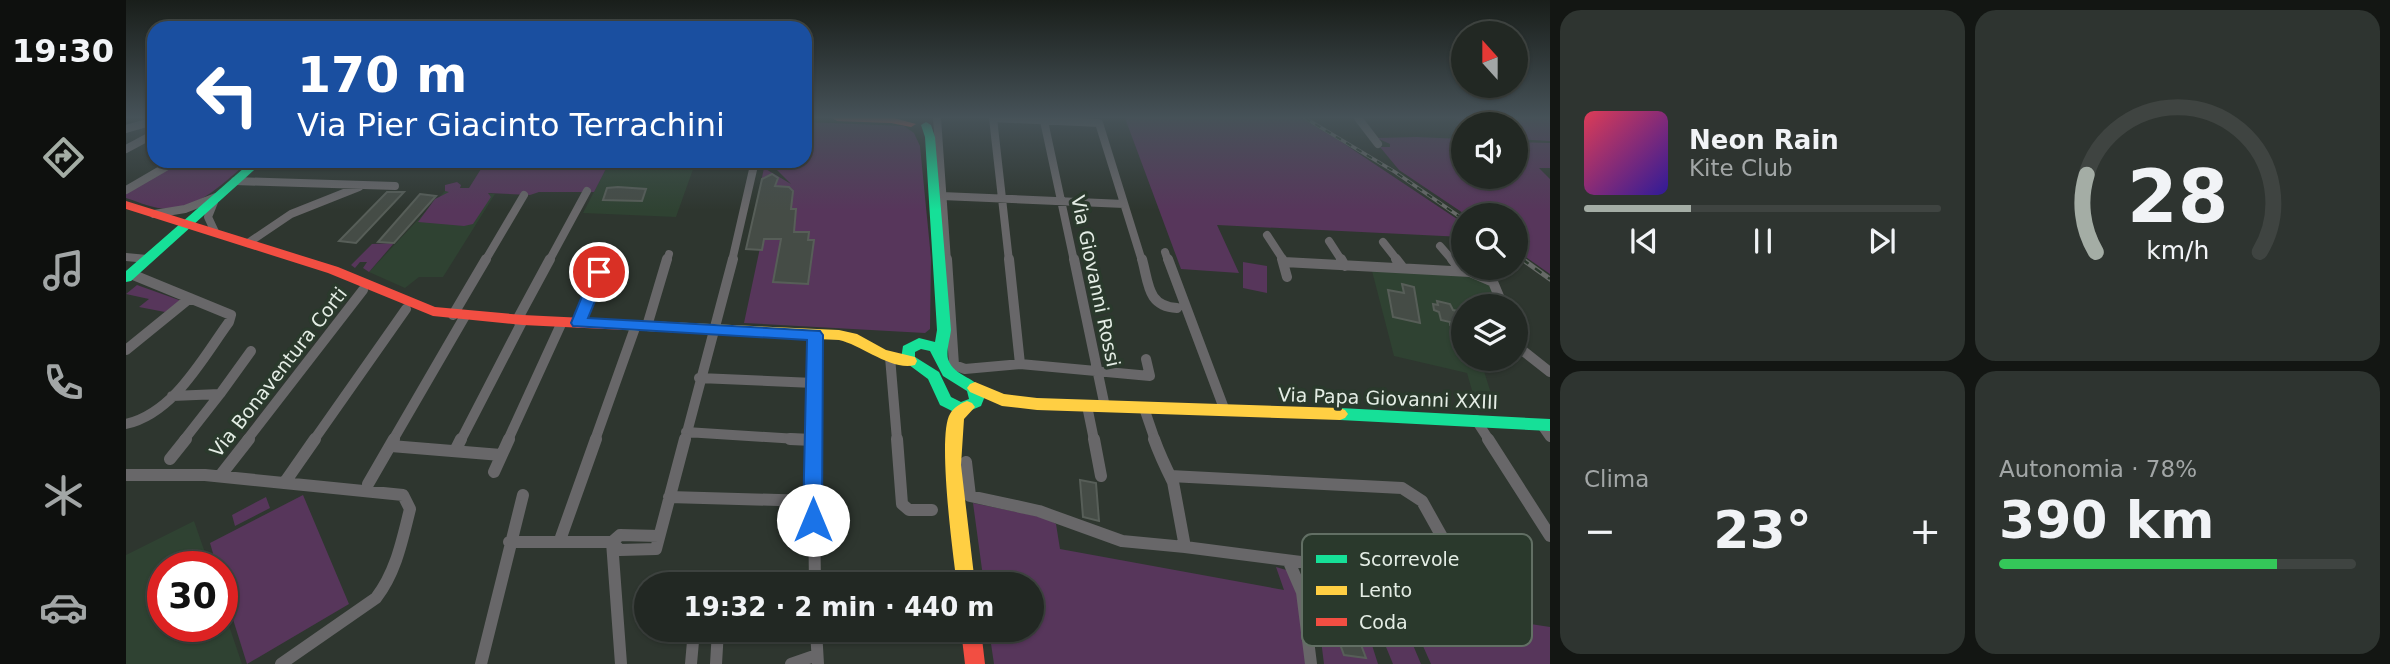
<!DOCTYPE html>
<html lang="it">
<head>
<meta charset="utf-8">
<style>
  :root { --surface:#222823; --page:#2e3430; --text:#f1f3f6; --muted:#a2a6a6; --line:#3f4441; --accent:#a4ada5 }
  body { margin:0; font-family:"DejaVu Sans",sans-serif; background:var(--page); color:var(--text); height:100vh; display:flex; flex-direction:column; font-size:26px; white-space:nowrap }
  * { box-sizing:border-box; margin:0 }
  p { font-size:23px; color:var(--muted) }
  .icon { flex:none; width:38px; height:38px; fill:none; stroke:currentColor; stroke-width:2; stroke-linecap:round; stroke-linejoin:round }
  .map { position:relative; flex:1; overflow:hidden }
  .panel { display:flex; flex-direction:column; gap:10px; padding:10px; background:#131613; width:840px }
  .panel>* { flex:none }
  .top-card { position:absolute; left:21px; top:21px; width:665px; height:147px; border-radius:21px; box-shadow:0 2px 5px #0004,0 0 0 2px var(--line); background:#1a4fa0; color:#fff; overflow:hidden }
  .needle { width:46px; rotate:339deg }
  .controls { position:absolute; left:1325px; top:21px; display:grid; gap:14px }
  .controls a { display:grid; place-items:center; width:77px; height:77px; border-radius:50%; background:var(--surface); box-shadow:0 2px 5px #0004,0 0 0 2px var(--line); font-size:35px }
  .speed { position:absolute; left:21px; top:551px; display:flex; gap:14px; font-size:35px; font-weight:700; text-align:center }
  .speed>* { display:grid; place-content:center; width:91px; height:91px; border-radius:50%; background:var(--surface); box-shadow:0 2px 5px #0004,0 0 0 2px var(--line); line-height:1 }
  .speed .limit { border:10px solid #d22; background:#fff; color:#111 }
  .pin { position:absolute; display:grid; place-items:center; width:60px; height:60px; color:#fff; margin:-30px; border:4px solid #fff; border-radius:50%; box-shadow:0 2px 7px #0007 }
  .me { position:absolute; width:77px; margin:-38px; rotate:0deg; stroke-linejoin:round; filter:drop-shadow(0 0 5px #0008) }
  .turn { display:flex; align-items:center; gap:24px; height:147px; padding:0 35px; font-size:32px }
  .turn .icon { width:91px; height:91px; stroke-width:2.5 }
  .turn b { display:block; font-size:49px; line-height:60px }
  .big { font-size:52px; font-weight:600; line-height:1.1 }
  .panel .card { flex:1; display:flex; flex-direction:column; justify-content:center; gap:10px; min-width:0; padding:0 24px; border-radius:21px; background:var(--page) }
  .panel .dial { align-items:center; gap:0 }
  .dial svg { height:182px; overflow:visible; fill:none; stroke:var(--line); stroke-width:7; stroke-linecap:round; text-anchor:middle }
  .dial text { fill:var(--text); stroke:none }
  .song { display:flex; align-items:center; gap:21px }
  .cover { width:84px; height:84px; border-radius:10px; background:linear-gradient(135deg,hsl(350 70% 55%),hsl(250 70% 35%)) }
  .played { height:7px; border-radius:4px; background:linear-gradient(90deg,var(--accent) 30%,var(--line) 30%) }
  .keys { display:flex; justify-content:space-around; direction:ltr }
  .heat { display:flex; justify-content:space-between; align-items:center; font-size:38px; direction:ltr }
  .charge { height:10px; border-radius:5px; background:linear-gradient(90deg,#34c759 78%,var(--line) 0) }
  .panel .tiles { flex:1; display:grid; gap:10px; grid-template-columns:repeat(2,1fr) }
  .trip { position:absolute; left:508px; top:572px; width:410px; height:70px; border-radius:35px; background:var(--surface); box-shadow:0 2px 5px #0004,0 0 0 2px var(--line); font-weight:600; line-height:70px; text-align:center }
  main { display:flex; flex:1; min-height:0 }
  .tabs { display:flex; flex-direction:column; width:126px; justify-content:space-around; align-items:center; background:#0e100e; color:var(--muted) }
  .tabs .icon { width:49px; height:49px }
  .tabs .on { color:var(--accent) }
  .tabs b { font-size:32px; color:var(--text) }
  .map>svg:first-child { display:block }
  .built { fill:#2f4232 }
  .green { fill:#57365b }
  .building { fill:#454c46; stroke:#575e58; stroke-width:2 }
  .lines { fill:none; stroke-linecap:round; stroke-linejoin:round }
  .street-far2 { stroke:#686769; stroke-width:8 }
  .street-far1 { stroke:#686769; stroke-width:10 }
  .street { stroke:#686769; stroke-width:12 }
  .fast { fill:#16e098; fill-rule:evenodd }
  .slow { fill:#ffcf43; fill-rule:evenodd }
  .jam { fill:#f24e42; fill-rule:evenodd }
  .rail-far1-casing { stroke:#676a68; stroke-width:3.5 }
  .rail-casing { stroke:#676a68; stroke-width:5 }
  .rail-far1 { stroke:#2a392c; stroke-width:2; stroke-dasharray:6; stroke-linecap:butt }
  .rail { stroke:#2a392c; stroke-width:2.5; stroke-dasharray:8; stroke-linecap:butt }
  .route { fill:#1a73e8; stroke:#114b97; stroke-width:2 }
  .labels { text-anchor:middle; dominant-baseline:central; stroke-width:7; stroke-linejoin:round; paint-order:stroke }
  .street-label { font-size:19px; fill:#e4ede5; stroke:#2a392c }
  .key { fill:#2a392c; stroke:#626f64; stroke-width:2 }
  .key-label { font-size:19px; fill:#e4ede5 }
</style>
</head>
<body>
<main>
<nav class="tabs">
<b>19:30</b>
<svg class="icon on" aria-label="directions" viewBox="0 0 24 24"><path d="M12 3l9 9-9 9-9-9zM9 14v-3h6M13 9l2 2-2 2"/></svg>
<svg class="icon" aria-label="music" viewBox="0 0 24 24"><path d="M9 18V5l10-2v13"/><circle cx="6" cy="18" r="3"/><circle cx="16" cy="16" r="3"/></svg>
<svg class="icon" aria-label="phone" viewBox="0 0 24 24"><path d="M5 4h4l2 5-3 2q2 4 5 5l2-3 5 2v4C11 20 4 13 5 4z"/></svg>
<svg class="icon" aria-label="climate" viewBox="0 0 24 24"><path d="M12 3v18M4 7l16 10M4 17L20 7"/></svg>
<svg class="icon" aria-label="car" viewBox="0 0 24 24"><path d="M5 17H2v-5l4-1 3-4h7l3 4 3 1v5h-3M9 17h6M6 11h13"/><circle cx="7" cy="17" r="2"/><circle cx="17" cy="17" r="2"/></svg>
</nav>
<div class="map">
<svg width="1424" height="664" viewBox="0 0 1424 664">
  <rect width="100%" height="100%" fill="#2e362f"/>
  <path class="built" d="M 484,161 L 570,161 L 550,217 L 457,213 Z
    M 319,191 L 369,194 L 317,277 L 293,277 L 279,288 L 243,272 Z
    M 1246,271 L 1346,274 L 1364,286 L 1374,306 L 1337,306 L 1337,359 L 1346,359 L 1347,363 L 1356,365 L 1370,409 L 1351,408 L 1341,373 L 1268,356 Z
    M 68,521 L 84,567 L 37,567 L 37,626 L 96,626 L 96,605 L 116,664 L 0,664 L 0,555 Z"/>
  <path class="green" d="M 999,118 L 1175,118 L 1214,141 L 1337,223 L 1337,237 L 1091,225 L 1113,273 L 1055,269 Z
    M 1329,118 L 1424,118 L 1424,141 L 1390,139 L 1390,124 L 1337,126 Z
    M 679,122 L 778,126 L 788,133 L 794,146 L 805,258 L 804,329 L 799,333 L 618,323 L 638,229 L 625,229 L 638,168 L 665,184 L 645,164 L 652,161 L 679,161 Z
    M 1290,137 L 1337,139 L 1337,177 L 1390,177 L 1390,142 L 1424,143 L 1424,168 L 1413,168 L 1424,179 L 1424,274 L 1390,250 L 1390,215 L 1340,215 L 1273,170 L 1254,147 L 1264,147 L 1264,144 L 1251,138 Z
    M 54,161 L 123,161 C 97,183 69,214 32,208 C 21,206 10,201 0,198 L 0,193 Z
    M 360,161 L 484,161 L 468,192 L 413,192 L 404,195 L 362,193 L 365,197 L 347,224 L 338,226 L 292,222 L 309,199 L 323,192 L 319,191 L 319,185 L 331,182 L 335,185 L 334,188 L 343,188 Z
    M 268,243 L 243,272 L 237,268 L 241,262 L 234,262 L 229,268 L 225,265 L 246,244 Z
    M 1117,262 L 1141,266 L 1141,293 L 1117,288 Z
    M 11,285 L 53,300 L 54,301 L 39,312 L 13,307 L 23,299 L 0,294 Z
    M 177,495 L 223,604 L 121,664 L 96,584 L 96,567 L 91,567 L 84,543 Z
    M 140,497 L 144,508 L 109,526 L 106,515 Z
    M 847,503 L 920,518 L 930,524 L 934,549 L 1158,590 L 1150,567 L 1167,572 L 1185,664 L 868,664 L 863,630 L 905,630 L 905,584 L 858,584 Z
    M 1182,576 L 1205,577 L 1217,602 L 1238,620 L 1252,664 L 1198,664 L 1191,608 Z
    M 1268,581 L 1355,588 L 1373,619 L 1424,627 L 1424,664 L 1305,664 Z
    M 1251,625 L 1279,626 L 1295,664 L 1267,664 Z"/>
  <path class="building" d="M 646,174 L 652,178 L 649,186 L 663,187 L 667,191 L 665,209 L 670,209 L 668,232 L 683,232 L 682,240 L 688,240 L 682,284 L 647,282 L 655,239 L 638,239 L 636,250 L 620,249 L 636,179 Z
    M 492,187 L 520,189 L 516,201 L 477,200 L 481,188 Z
    M 261,192 L 278,192 L 230,243 L 213,241 Z
    M 294,194 L 310,196 L 268,243 L 252,242 Z
    M 1276,284 L 1288,287 L 1294,323 L 1267,317 L 1262,290 L 1278,293 Z
    M 1311,301 L 1324,304 L 1327,310 L 1337,312 L 1337,326 L 1324,325 L 1324,322 L 1315,320 L 1313,312 L 1308,310 L 1307,304 L 1312,305 Z
    M 954,480 L 970,483 L 973,521 L 957,517 Z
    M 1197,598 L 1218,600 L 1240,658 L 1218,655 Z"/>
  <g class="lines">
    <path class="street-far2" d="M 811,118 L 821,261
      M 867,118 L 973,123 L 1016,261
      M 867,118 L 883,261
      M 1232,118 L 1252,144
      M 918,121 L 948,261
      M 0,129 L 28,121
      M 0,149 L 28,134
      M 595,161 L 629,162
      M 109,181 L 269,186
      M 0,190 L 50,161
      M 816,196 L 998,204
      M 88,202 L 82,217 L 89,232
      M 28,214 L 59,209 L 90,197
      M 1141,235 L 1158,261
      M 1203,241 L 1216,261
      M 1257,242 L 1272,261
      M 122,243 L 165,214 L 233,187
      M 1314,246 L 1327,261
      M 1039,252 L 1042,261
      M 0,257 L 21,259
      M 359,261 L 398,195
      M 423,261 L 461,191
      M 478,261 L 483,249
      M 541,261 L 543,254
      M 606,261 L 629,161"/>
    <path class="street-far1" d="M 821,259 L 828,365 L 839,369 L 894,364 L 1024,376 L 1020,359
      M 883,259 L 894,364
      M 948,259 L 979,407
      M 1016,259 C 1023,284 1021,306 1051,308
      M 1042,259 L 1099,411
      M 1156,259 L 1161,277
      M 1215,259 L 1219,266
      M 1270,259 L 1277,268
      M 1326,259 L 1336,271
      M 1158,262 L 1344,272 L 1367,282 L 1377,306
      M 327,315 L 360,259
      M 391,320 L 424,259
      M 452,323 L 479,259
      M 521,326 L 541,259
      M 1390,341 L 1396,350 L 1424,372
      M 0,350 L 64,298
      M 764,357 L 771,440
      M 573,378 L 688,383
      M 94,394 L 125,351
      M 46,396 L 94,394 L 58,440
      M 961,406 L 968,440
      M 1018,408 L 1029,440
      M 1350,420 L 1363,440
      M 0,424 C 48,413 76,359 103,322 L 105,315 L 5,274
      M 1415,424 L 1424,437
      M 560,432 L 687,440
      M 121,440 L 237,290
      M 188,440 L 280,309
      M 267,440 L 339,316
      M 335,440 L 397,320
      M 382,440 L 436,322
      M 469,440 L 510,325
      M 559,440 L 607,259
      M 687,440 L 689,335"/>
    <path class="street" d="M 664,439 L 687,440
      M 687,439 L 689,584
      M 771,439 L 776,504 L 783,510 L 806,510
      M 968,439 L 975,476
      M 1028,439 C 1033,453 1040,468 1047,482 L 1059,547 L 1230,569 L 1331,576 L 1334,569 L 1296,501 L 1276,488 L 1044,476
      M 1362,439 L 1424,536
      M 265,446 L 375,455
      M 329,451 L 335,439
      M 44,459 L 60,439
      M 840,462 L 844,496 L 913,511 L 996,541 L 1059,547
      M 368,472 L 383,439
      M 0,475 L 79,475 L 277,495 L 284,509 C 276,541 270,572 250,598 L 155,664
      M 94,476 L 123,439
      M 159,482 L 189,439
      M 242,484 L 268,439
      M 543,497 L 686,501
      M 434,540 L 470,439
      M 383,542 L 486,542
      M 486,542 L 494,550 L 530,549 L 559,439
      M 486,542 L 495,664
      M 486,542 L 494,535 L 533,536
      M 1163,562 L 1176,592 L 1185,664
      M 690,630 L 692,664
      M 355,664 L 397,495
      M 565,664 L 568,630
      M 590,664 L 592,630
      M 665,664 L 691,655"/>
    <path class="fast" d="M 800,122 L 805,125 L 809,137 L 825,330 C 824,339 820,351 822,359 C 828,378 853,376 859,396 L 855,406 L 834,415 L 814,405 L 802,379 L 775,359 L 777,346 L 793,338 L 809,342 L 811,330 L 799,137 L 795,125 ZM 795,349 L 804,351 L 817,376 L 841,391 L 843,399 L 835,402 L 825,397 L 813,372 L 789,357 L 789,352 Z
      M 126,161 L 138,161 L 5,281 L 0,282 L 0,271 Z
      M 1214,408 L 1424,419 L 1424,431 L 1214,420 L 1209,418 L 1206,414 L 1209,410 Z"/>
    <path class="slow" d="M 499,320 L 713,330 L 731,334 L 760,350 L 789,357 L 791,361 L 789,365 C 765,371 736,345 713,340 L 499,330 L 492,325 Z
      M 849,382 L 878,394 L 911,398 L 1214,408 L 1219,410 L 1222,414 L 1219,418 L 1214,420 L 911,410 L 876,406 L 844,392 L 841,388 L 844,384 Z
      M 841,401 L 846,403 L 849,407 L 838,419 L 835,465 L 849,584 L 831,584 C 827,555 811,435 824,414 C 827,408 835,403 841,401 Z"/>
    <path class="jam" d="M 706,118 L 768,118 L 790,124 L 785,127 L 765,123 L 711,121 Z
      M 0,201 L 212,267 L 309,307 L 397,315 L 499,320 L 506,325 L 499,330 L 397,325 L 307,316 L 202,273 L 0,209 Z
      M 835,630 L 855,630 L 859,664 L 839,664 Z"/>
    <defs>
      <path id="rail-far1" d="M 1179,118 L 1269,172 L 1337,219
        M 1390,255 L 1399,261"/>
      <path id="rail" d="M 1396,259 L 1424,279"/>
    </defs>
    <use href="#rail-far1" class="rail-far1-casing"/>
    <use href="#rail" class="rail-casing"/>
    <use href="#rail-far1" class="rail-far1"/>
    <use href="#rail" class="rail"/>
  </g>
  <linearGradient id="sky" x2="0" y2="1"><stop stop-color="#191e1a"/><stop offset="0.56" stop-color="#465258"/><stop offset="1" stop-color="#465258" stop-opacity="0"/></linearGradient>
  <rect width="1424" height="210" fill="url(#sky)"/>
  <path class="route" d="M 473,267 L 481,272 L 462,318 L 694,331 L 697,335 L 696,520 L 694,526 L 687,529 L 680,526 L 677,520 L 681,340 L 447,326 L 445,323 L 466,272 Z"/>
  <g class="labels">
    <g class="street-label">
      <text transform="translate(970 281) rotate(78)">Via Giovanni Rossi</text>
      <text transform="translate(152 372) rotate(-52)">Via Bonaventura Corti</text>
      <text transform="translate(1262 398) rotate(2)">Via Papa Giovanni XXIII</text>
    </g>
  </g>
  <rect x="1176" y="534" width="230" height="112" rx="10" class="key"/>
  <rect x="1190" y="555" width="31" height="8" fill="#16e098"/>
  <rect x="1190" y="586" width="31" height="9" fill="#ffcf43"/>
  <rect x="1190" y="618" width="31" height="8" fill="#f24e42"/>
  <g class="key-label">
    <text x="1233" y="566">Scorrevole</text>
    <text x="1233" y="597">Lento</text>
    <text x="1233" y="629">Coda</text>
  </g>
</svg>
<div class="controls">
<a><svg class="needle" viewBox="-14 -14 28 28"><path d="M0-13l5 13h-10z" fill="#e53935"/><path d="M0 13l5-13h-10z" fill="#a2a6a6"/></svg></a>
<a><svg class="icon" aria-label="sound" viewBox="0 0 24 24"><path d="M4 9h4l5-4v14l-5-4H4zM17 9q2 3 0 6"/></svg></a>
<a><svg class="icon" aria-label="search" viewBox="0 0 24 24"><circle cx="10" cy="10" r="6"/><path d="M15 15l6 6"/></svg></a>
<a><svg class="icon" aria-label="layers" viewBox="0 0 24 24"><path d="M12 4l9 5-9 5-9-5zM3 14l9 5 9-5"/></svg></a>
</div>
<div class="speed"><div class="limit">30</div></div>
<div class="pin" style="left:473px;top:272px;background:#d93025"><svg class="icon" aria-label="arrive" viewBox="0 0 24 24"><path d="M6 21V4h12l-3 4 3 4H6"/></svg></div>
<svg class="me" style="left:687px;top:520px" viewBox="-20 -20 40 40"><circle r="19" fill="#fff"/><path d="M0-13L10 11 0 6-10 11z" fill="#1a73e8"/></svg>
<div class="trip">19:32 · 2 min · 440 m</div>
<div class="top-card">
<div class="turn"><svg class="icon" aria-label="left" viewBox="0 0 24 24"><path d="M17 20v-9H6M10 6l-5 5 5 5"/></svg><div><b>170 m</b>Via Pier Giacinto Terrachini</div></div>
</div>
</div>
<section class="panel">
<div class="tiles">
<div class="card">
<div class="song"><i class="cover"></i><div><b>Neon Rain</b><p>Kite Club</p></div></div>
<div class="played"></div>
<div class="keys"><svg class="icon" aria-label="previous" viewBox="0 0 24 24"><path d="M18 5L8 12l10 7zM5 5v14"/></svg><svg class="icon" aria-label="pause" viewBox="0 0 24 24"><path d="M8 5v14M16 5v14"/></svg><svg class="icon" aria-label="next" viewBox="0 0 24 24"><path d="M6 5l10 7-10 7zM19 5v14"/></svg></div>
</div>
<div class="card dial"><svg viewBox="0 0 100 80">
<path d="M14 69A42 42 0 1 1 86 69"/>
<path d="M14 69A42 42 0 0 1 10 35" stroke="#a4ada5"/>
<text x="50" y="56" font-size="32" font-weight="700">28</text>
<text x="50" y="72" font-size="11">km/h</text>
</svg></div>
<div class="card"><p>Clima</p>
<div class="heat"><a>−</a><b class="big">23°</b><a>+</a></div>
</div>
<div class="card"><p>Autonomia · 78%</p><b class="big">390 km</b><div class="charge"></div></div>
</div>
</section>
</main>
</body>
</html>
